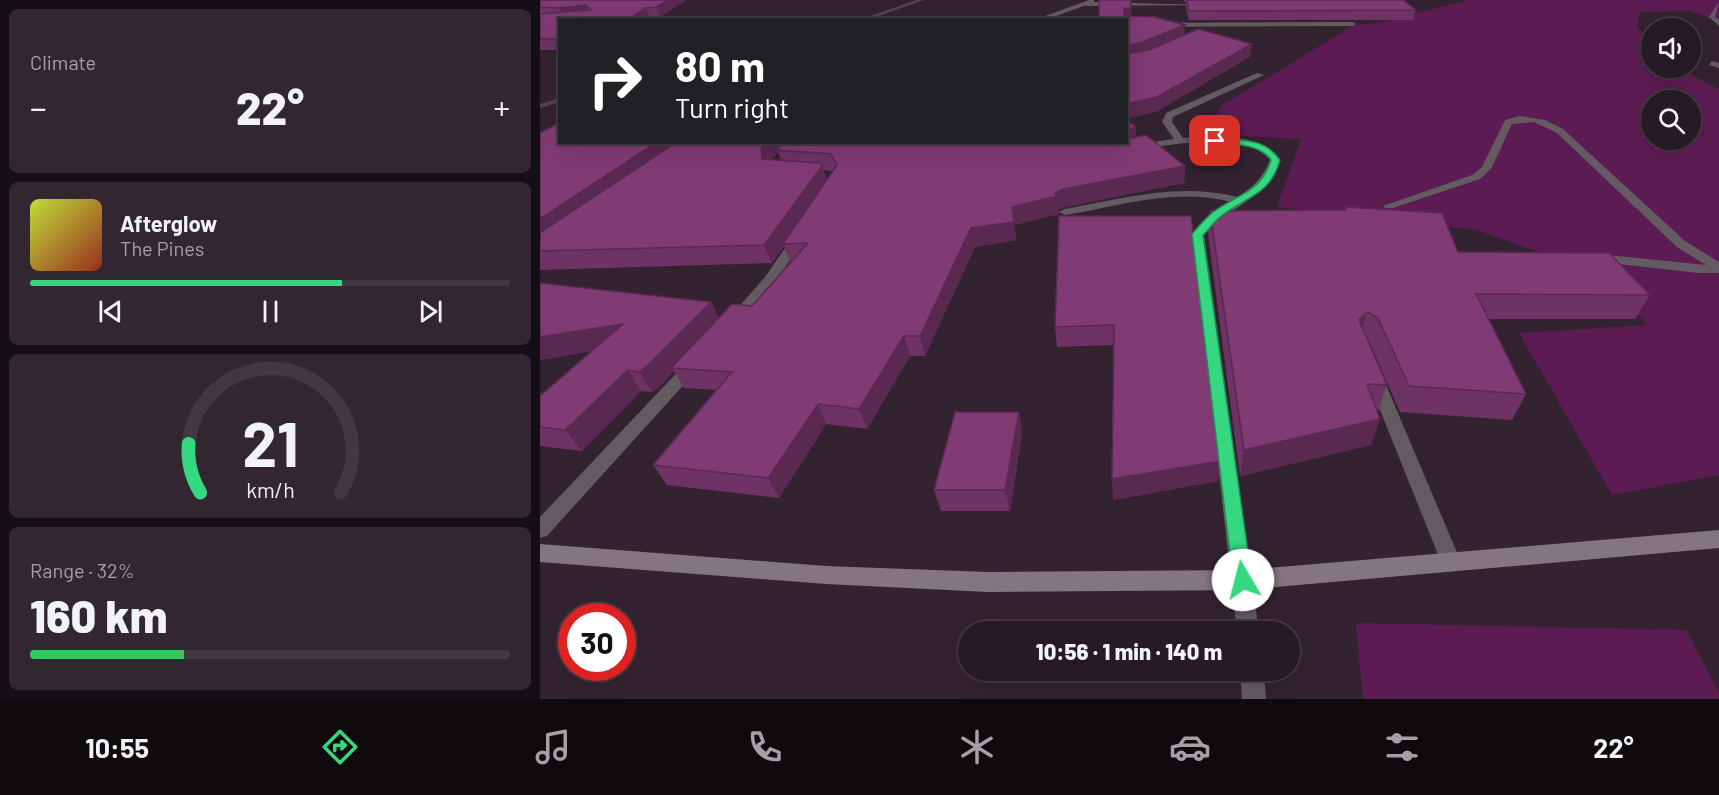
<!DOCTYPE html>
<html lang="en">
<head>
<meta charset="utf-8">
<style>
  :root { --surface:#261a24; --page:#322731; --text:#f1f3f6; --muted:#a4a1a6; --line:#423841; --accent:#35d881 }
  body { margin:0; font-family:Barlow,sans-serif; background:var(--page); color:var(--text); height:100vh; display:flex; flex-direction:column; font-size:22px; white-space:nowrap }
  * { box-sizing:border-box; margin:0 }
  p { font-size:20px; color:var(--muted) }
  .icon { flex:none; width:33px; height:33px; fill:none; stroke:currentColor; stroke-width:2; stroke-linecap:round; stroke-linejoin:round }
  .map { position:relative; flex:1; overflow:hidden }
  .sheet { display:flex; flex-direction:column; gap:9px; padding:9px; background:#150e14; width:540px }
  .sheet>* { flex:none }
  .guide { position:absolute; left:18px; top:18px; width:570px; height:126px; border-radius:0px; box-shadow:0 6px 24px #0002,0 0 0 2px var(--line); background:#202124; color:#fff; overflow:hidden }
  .controls { position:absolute; left:1101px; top:18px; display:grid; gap:12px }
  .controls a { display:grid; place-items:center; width:60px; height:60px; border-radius:50%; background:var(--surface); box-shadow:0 6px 24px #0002,0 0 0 2px var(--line); font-size:30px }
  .speed { position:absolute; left:18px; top:603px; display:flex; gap:12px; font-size:30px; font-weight:700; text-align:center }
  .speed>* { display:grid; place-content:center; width:78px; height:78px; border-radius:50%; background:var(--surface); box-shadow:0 6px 24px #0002,0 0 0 2px var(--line); line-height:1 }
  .speed .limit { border:9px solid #d22; background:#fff; color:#111 }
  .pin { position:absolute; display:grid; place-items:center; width:51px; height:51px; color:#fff; margin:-26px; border-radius:12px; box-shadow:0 3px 9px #0006 }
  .me { position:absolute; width:66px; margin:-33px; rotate:352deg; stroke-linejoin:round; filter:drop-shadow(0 0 4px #0008) }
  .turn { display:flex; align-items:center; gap:21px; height:126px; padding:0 18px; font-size:27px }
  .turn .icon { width:78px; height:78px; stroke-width:2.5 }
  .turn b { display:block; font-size:42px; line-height:51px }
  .big { font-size:45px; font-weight:800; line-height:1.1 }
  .sheet .card { flex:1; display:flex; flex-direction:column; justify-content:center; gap:9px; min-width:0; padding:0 21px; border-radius:9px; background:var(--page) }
  .sheet .dial { align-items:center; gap:0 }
  .dial svg { height:156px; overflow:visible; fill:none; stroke:var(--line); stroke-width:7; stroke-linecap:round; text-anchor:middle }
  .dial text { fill:var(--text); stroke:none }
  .song { display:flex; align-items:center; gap:18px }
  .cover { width:72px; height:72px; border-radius:9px; background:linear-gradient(135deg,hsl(70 70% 55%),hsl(10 70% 35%)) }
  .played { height:6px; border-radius:3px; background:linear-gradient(90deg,var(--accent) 65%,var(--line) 65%) }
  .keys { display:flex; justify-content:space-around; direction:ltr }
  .heat { display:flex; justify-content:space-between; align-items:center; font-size:33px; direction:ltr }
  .charge { height:9px; border-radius:4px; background:linear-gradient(90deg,#34c759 32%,var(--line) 0) }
  .trip { position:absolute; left:418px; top:621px; width:342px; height:60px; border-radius:30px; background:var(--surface); box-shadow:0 6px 24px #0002,0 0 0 2px var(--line); font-weight:800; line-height:60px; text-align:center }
  .tab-bar { display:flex; height:96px; justify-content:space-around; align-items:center; background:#0f0a0e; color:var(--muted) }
  .tab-bar .icon { width:42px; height:42px }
  .tab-bar .active { color:var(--accent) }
  .tab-bar b { font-size:27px; color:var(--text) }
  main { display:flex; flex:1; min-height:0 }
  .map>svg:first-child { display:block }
  .green { fill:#5c1c53; fill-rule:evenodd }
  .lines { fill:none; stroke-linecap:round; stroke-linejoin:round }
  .stream { fill:#5a4056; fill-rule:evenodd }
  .street { fill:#635b61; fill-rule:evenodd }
  .secondary { fill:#837680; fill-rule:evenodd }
  .wall { fill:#6e3264; fill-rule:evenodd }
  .shaded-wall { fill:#5a2951 }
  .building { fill:#803a74; stroke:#5a2951; stroke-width:1.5 }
  .route { fill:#35d881; stroke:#228c54; stroke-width:1.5 }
</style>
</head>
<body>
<main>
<section class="sheet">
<div class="card"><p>Climate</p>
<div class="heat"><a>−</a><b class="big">22°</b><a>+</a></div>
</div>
<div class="card">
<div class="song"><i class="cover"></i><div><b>Afterglow</b><p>The Pines</p></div></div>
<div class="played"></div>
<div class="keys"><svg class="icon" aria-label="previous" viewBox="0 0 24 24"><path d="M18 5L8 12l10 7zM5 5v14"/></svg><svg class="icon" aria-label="pause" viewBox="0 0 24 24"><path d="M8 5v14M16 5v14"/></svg><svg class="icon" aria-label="next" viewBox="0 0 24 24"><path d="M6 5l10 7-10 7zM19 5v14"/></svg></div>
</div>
<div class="card dial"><svg viewBox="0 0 100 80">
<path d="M14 69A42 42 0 1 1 86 69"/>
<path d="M14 69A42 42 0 0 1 8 44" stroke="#35d881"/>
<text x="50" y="56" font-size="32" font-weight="700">21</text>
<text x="50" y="72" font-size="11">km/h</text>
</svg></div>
<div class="card"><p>Range · 32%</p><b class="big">160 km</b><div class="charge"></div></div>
</section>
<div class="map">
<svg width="1179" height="699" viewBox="0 0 1179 699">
  <rect width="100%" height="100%" fill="#332330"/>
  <path class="green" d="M 929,0 L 1179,0 L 1179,22 L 1151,11 L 1100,12 L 1097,27 L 1111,41 L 1112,68 L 1140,68 L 1179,89 L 1179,475 L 1072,495 L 979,333 L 1108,325 L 1058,273 L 937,230 L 737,207 L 761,139 L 685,135 L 658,121 L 676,120 L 681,106 L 814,25 L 839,23 ZM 1112,100 L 1150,100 L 1150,140 L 1112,140 Z
    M 816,623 L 1146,630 L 1179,693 L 1179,699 L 823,699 Z"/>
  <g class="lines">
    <path class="stream" d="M 377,0 L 384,0 L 327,20 L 318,20 Z
      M 20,98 L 20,102 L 0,108 L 0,104 Z"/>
    <path class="street" d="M 549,0 L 554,0 L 554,2 L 669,5 L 544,6 L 505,20 L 494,20 Z
      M 1179,2 L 1175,17 L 1179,20 L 1179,26 L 1169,17 Z
      M 586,23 L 813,22 L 816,24 L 813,26 L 586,27 Z
      M 1172,61 L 1179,63 L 1179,68 L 1169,65 Z
      M 717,73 L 724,75 L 633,117 L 632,122 L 643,138 C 675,135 719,132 740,160 C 725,199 691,206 664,235 L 719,632 L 697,632 L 652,234 L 664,221 L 691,202 C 636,187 579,206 525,215 L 519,212 L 525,209 C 583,198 640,182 698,197 C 713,187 723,177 730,160 C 706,131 632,144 599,150 L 594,147 L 599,144 L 634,139 L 622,122 L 626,113 Z
      M 980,116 L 1005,120 L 1023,129 L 1145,241 L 1179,262 L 1179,273 L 1158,273 L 1053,261 L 1053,255 L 1057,254 L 1166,265 L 1137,247 L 1017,133 L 994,122 L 972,124 L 951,169 L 940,179 L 853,208 L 845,208 L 843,206 L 932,175 L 942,167 L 965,120 Z
      M 258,234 L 264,238 L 235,283 L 199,324 L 189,324 L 187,321 L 189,318 L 225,277 L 254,235 Z
      M 153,360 L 158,361 L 161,365 L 158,369 L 7,536 L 0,538 L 0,517 L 148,361 Z
      M 836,375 L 844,380 L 921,562 L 918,568 L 911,571 L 904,568 L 901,562 L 828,380 Z
      M 700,670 L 724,670 L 726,699 L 702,699 Z"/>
    <path class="secondary" d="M 1179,530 L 1179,548 L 703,590 L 448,592 L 286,584 L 0,562 L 0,544 L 286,566 L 448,572 L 703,570 Z"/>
  </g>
  <path class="wall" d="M 0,0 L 146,0 L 120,17 L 20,20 L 20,50 L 0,50 Z
    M 644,0 L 863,0 L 876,10 L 873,20 L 649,20 L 646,8 L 646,2 L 644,2 Z
    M 596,127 L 596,137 L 645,166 L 644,183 L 525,207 L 518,210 L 519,214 L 474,225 L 476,240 L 435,247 L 385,356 L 370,356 L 327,429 L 286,424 L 239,498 L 127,485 L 113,465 L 176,390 L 144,388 L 134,371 L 120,386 L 112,392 L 101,391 L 42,451 L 0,446 L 0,396 L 52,351 L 0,360 L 0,283 L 171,302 L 179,318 L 212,306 L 251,263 L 244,246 L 232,263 L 0,270 L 0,133 L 20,142 L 586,142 ZM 238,152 L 241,160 L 232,159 ZM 283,170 L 293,171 L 287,180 Z
    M 805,207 L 918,252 L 1110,295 L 1095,319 L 949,319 L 986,394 L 972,420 L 860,412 L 830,343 L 829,342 L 847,385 L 838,411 L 837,411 L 831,445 L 700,476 L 668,234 L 670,211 L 804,210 Z
    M 519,216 L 681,461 L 678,481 L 573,500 L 574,345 L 517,347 L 515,327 Z
    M 479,412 L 482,433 L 470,511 L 401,511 L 394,490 Z"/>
  <path class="shaded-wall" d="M 128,0 L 146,0 L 120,17 L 116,7 Z
    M 591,0 L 592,8 L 590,21 L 584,20 L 584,9 Z
    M 46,5 L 51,15 L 24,18 L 19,8 Z
    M 106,8 L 110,17 L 107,20 L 87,20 Z
    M 645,25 L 644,38 L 586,60 L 586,46 Z
    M 712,44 L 710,57 L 616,112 L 586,119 L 586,104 Z
    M 596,127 L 596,144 L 586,142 L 586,130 Z
    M 117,142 L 149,142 L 0,245 L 0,219 Z
    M 226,142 L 246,142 L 237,150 L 238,152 L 227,165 L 222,159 L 221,148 Z
    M 282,166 L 287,183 L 243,244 L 244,246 L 232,263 L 224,245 Z
    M 645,166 L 644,183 L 525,207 L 518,210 L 519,214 L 474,225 L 472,207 L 515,193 L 523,189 Z
    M 474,222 L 476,240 L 435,247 L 385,356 L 380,336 L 431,228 Z
    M 171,302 L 181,321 L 131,368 L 134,371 L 120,386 L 112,392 L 99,372 Z
    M 827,312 L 820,337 L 819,320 Z
    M 83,324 L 95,343 L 0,360 L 0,337 Z
    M 364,336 L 370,356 L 327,429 L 319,409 Z
    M 88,370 L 101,391 L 42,451 L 25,430 Z
    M 278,404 L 286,424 L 239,498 L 228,478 Z
    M 479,412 L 482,433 L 470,511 L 465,490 Z
    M 840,419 L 831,445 L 700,476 L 704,450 Z
    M 681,461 L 678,481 L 573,500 L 572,479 Z"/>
  <path class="building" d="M 0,0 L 128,0 L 116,7 L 106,8 L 87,20 L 20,20 L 20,39 L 0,39 L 0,14 L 51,10 L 46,5 L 19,8 L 0,7 Z
    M 559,0 L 591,0 L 590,8 L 584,9 L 584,16 L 615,17 L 645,25 L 602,42 L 586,46 L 586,20 L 485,20 L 486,18 L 559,17 Z
    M 647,0 L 863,0 L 876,10 L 649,11 Z
    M 658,29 L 712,44 L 617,97 L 586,104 L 586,54 L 609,50 Z
    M 586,120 L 596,127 L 586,130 Z
    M 20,122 L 20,142 L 117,142 L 0,219 L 0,133 Z
    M 606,135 L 645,166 L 523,189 L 515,193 L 517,196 L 472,207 L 474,222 L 431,228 L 380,336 L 364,336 L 319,409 L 278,404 L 228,478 L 113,465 L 192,372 L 131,368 L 192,304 L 212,306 L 268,243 L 243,244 L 297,165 L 291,154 L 237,150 L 243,142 L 586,142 L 586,138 L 588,139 Z
    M 137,142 L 226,142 L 221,148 L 222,159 L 281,163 L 282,166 L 224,245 L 0,251 L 0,233 Z
    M 805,207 L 902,213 L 918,252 L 1069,253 L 1110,295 L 936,294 L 986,394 L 869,386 L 838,318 L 827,312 L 819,320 L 847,385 L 827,384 L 840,419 L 704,450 L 670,211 L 806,210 Z
    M 519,216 L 651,216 L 681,461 L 572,479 L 574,325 L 515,327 Z
    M 0,283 L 171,302 L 107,366 L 99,372 L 88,370 L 25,430 L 0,427 L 0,396 L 83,324 L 0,337 Z
    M 415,412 L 479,412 L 465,490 L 394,490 Z"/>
  <path class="route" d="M 675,138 C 702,141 724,137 740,160 C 730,196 706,196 680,217 C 674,222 669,229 663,235 L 712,580 L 710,586 L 703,589 L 696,586 L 693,580 L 652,234 C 658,227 665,219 672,213 C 697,194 721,193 731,160 C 719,142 692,146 672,142 L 672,139 Z"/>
</svg>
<div class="controls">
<a><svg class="icon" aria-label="sound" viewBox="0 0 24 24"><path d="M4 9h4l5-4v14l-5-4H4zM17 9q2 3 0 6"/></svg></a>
<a><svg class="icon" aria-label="search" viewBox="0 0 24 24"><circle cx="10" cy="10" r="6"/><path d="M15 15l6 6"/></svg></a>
</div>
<div class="speed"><div class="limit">30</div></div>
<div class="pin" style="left:675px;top:141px;background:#d93025"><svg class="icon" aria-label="arrive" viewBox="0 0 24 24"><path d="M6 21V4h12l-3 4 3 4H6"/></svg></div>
<svg class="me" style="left:703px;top:580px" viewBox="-20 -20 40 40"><circle r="19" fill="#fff"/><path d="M0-13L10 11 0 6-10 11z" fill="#35d881"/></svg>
<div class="trip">10:56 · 1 min · 140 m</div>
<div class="guide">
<div class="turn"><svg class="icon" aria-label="right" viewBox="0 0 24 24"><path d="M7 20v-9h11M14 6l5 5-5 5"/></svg><div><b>80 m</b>Turn right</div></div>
</div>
</div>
</main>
<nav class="tab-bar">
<b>10:55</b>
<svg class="icon active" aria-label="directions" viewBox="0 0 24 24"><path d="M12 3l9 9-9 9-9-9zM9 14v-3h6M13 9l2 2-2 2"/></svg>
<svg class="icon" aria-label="music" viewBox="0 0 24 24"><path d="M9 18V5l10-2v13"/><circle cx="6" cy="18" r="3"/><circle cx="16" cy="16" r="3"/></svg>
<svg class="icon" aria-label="phone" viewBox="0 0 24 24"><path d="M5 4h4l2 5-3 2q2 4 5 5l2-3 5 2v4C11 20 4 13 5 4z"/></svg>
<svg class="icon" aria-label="climate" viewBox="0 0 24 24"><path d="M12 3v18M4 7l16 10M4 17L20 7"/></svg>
<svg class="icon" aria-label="car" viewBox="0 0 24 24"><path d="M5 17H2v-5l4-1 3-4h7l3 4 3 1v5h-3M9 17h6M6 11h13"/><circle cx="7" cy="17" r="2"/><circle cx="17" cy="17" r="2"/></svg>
<svg class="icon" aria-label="filters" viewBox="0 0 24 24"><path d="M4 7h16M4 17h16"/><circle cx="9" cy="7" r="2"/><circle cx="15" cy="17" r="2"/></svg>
<b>22°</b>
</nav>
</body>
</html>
